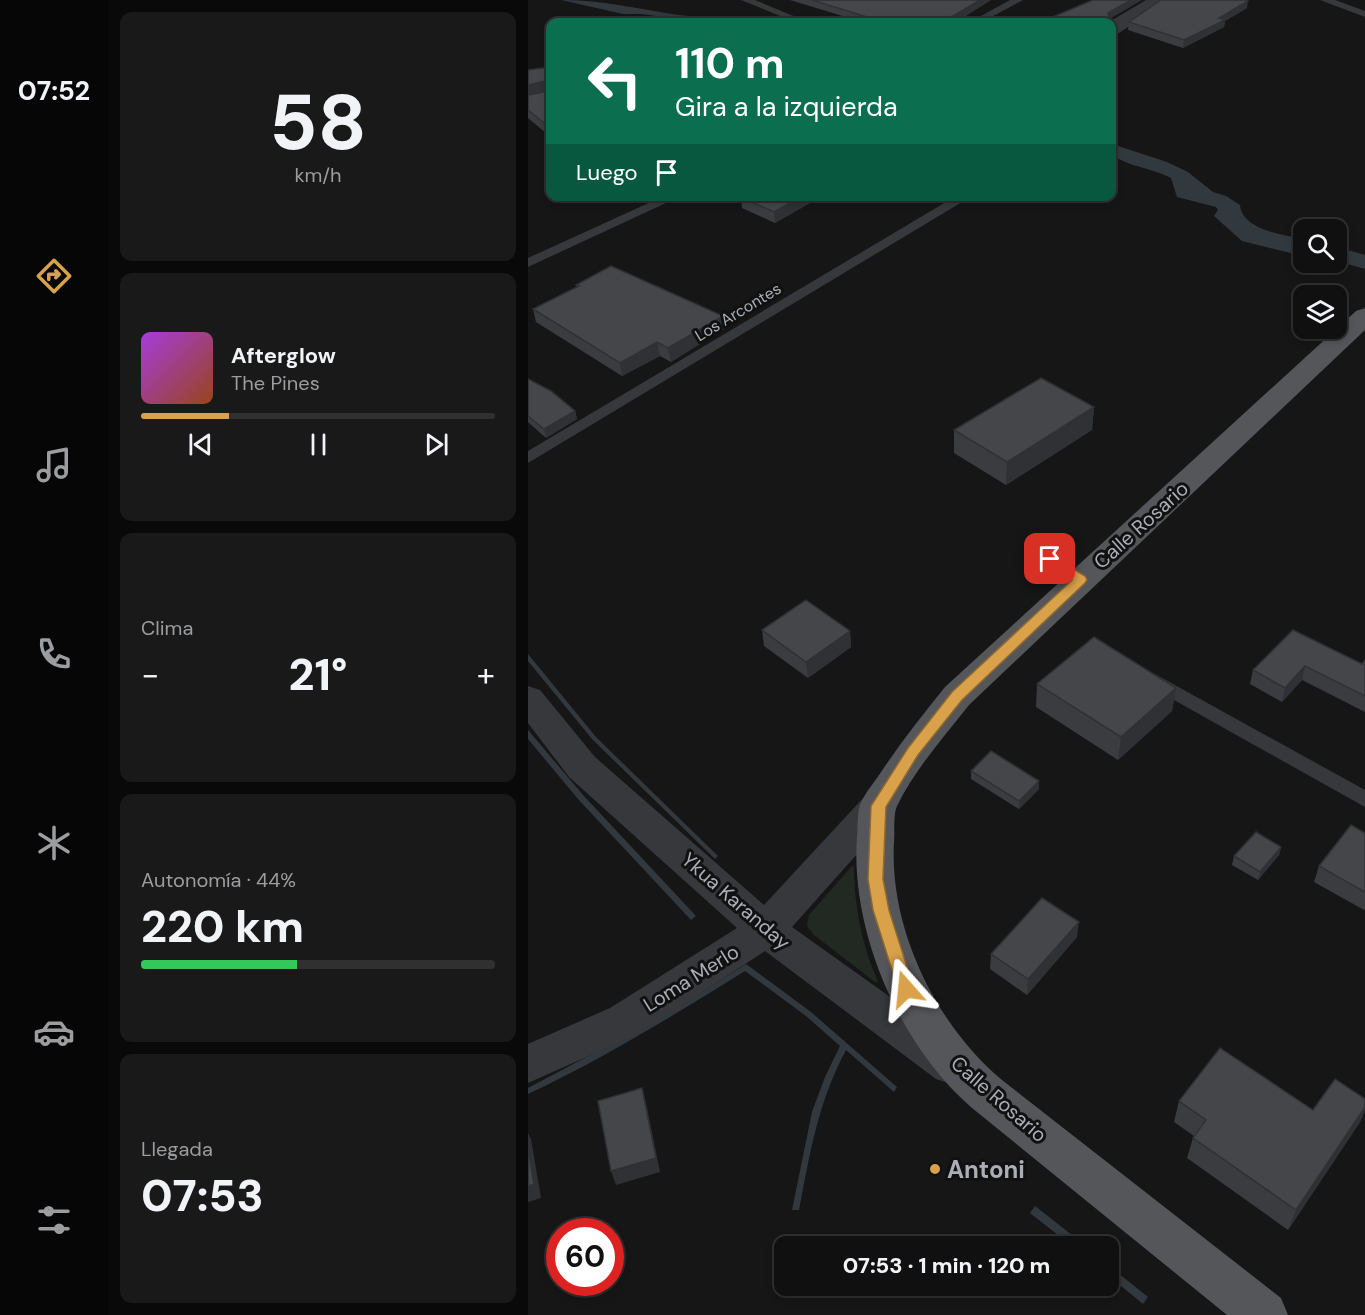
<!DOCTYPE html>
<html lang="es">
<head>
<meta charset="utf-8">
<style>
  :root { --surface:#101011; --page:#19191a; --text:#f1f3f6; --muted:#9c9d9f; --line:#303031; --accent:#daa14b }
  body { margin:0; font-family:"DM Sans",sans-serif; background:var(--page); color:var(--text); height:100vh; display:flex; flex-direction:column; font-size:22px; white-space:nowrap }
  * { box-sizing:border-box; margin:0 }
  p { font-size:20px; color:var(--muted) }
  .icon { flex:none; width:33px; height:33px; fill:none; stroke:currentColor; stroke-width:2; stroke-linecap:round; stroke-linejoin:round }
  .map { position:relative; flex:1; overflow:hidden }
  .details { display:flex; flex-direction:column; gap:12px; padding:12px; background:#090909; width:420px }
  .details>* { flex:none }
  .guide { position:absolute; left:18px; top:18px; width:570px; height:183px; border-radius:12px; box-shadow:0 3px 9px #0003,0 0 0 2px var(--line); background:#0b6e4f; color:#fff; overflow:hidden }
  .buttons { position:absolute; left:765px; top:219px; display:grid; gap:12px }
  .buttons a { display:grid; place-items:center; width:54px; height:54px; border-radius:12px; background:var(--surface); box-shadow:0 3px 9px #0003,0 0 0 2px var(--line); font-size:30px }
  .speed { position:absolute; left:18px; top:1218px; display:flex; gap:12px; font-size:30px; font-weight:700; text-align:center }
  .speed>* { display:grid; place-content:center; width:78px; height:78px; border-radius:50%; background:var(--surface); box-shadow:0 3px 9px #0003,0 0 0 2px var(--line); line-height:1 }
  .speed .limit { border:9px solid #d22; background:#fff; color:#111 }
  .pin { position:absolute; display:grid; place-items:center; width:51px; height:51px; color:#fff; margin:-26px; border-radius:12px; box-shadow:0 3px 9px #0006 }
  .me { position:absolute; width:66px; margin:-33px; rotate:342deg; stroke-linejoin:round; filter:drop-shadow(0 0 4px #0008) }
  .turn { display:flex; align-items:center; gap:21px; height:126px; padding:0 30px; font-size:27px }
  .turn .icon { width:78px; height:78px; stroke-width:2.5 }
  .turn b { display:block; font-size:42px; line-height:51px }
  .then { display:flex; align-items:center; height:57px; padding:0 30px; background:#0003; gap:12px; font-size:22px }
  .big { font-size:45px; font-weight:800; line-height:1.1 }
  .details .card { flex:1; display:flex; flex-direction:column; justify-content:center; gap:9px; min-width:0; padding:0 21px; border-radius:12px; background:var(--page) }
  .details .dial { align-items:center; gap:0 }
  .dial b { font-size:78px; line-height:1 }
  .song { display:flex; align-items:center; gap:18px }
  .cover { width:72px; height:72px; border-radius:9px; background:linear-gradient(135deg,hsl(280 70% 55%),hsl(20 70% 35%)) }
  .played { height:6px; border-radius:3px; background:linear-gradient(90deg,var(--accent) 25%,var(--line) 25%) }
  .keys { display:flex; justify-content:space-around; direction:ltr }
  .heat { display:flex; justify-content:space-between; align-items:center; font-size:33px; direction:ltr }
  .charge { height:9px; border-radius:4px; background:linear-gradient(90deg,#34c759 44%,var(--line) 0) }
  .trip { position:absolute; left:246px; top:1236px; width:345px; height:60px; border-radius:12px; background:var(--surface); box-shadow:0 3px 9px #0003,0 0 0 2px var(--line); font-weight:800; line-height:60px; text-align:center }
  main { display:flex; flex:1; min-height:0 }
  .menu { display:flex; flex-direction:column; width:108px; justify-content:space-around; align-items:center; background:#060607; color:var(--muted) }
  .menu .icon { width:42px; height:42px }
  .menu .active { color:var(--accent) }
  .menu b { font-size:27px; color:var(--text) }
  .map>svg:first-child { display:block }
  .green { fill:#222923 }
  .water { fill:#31393f }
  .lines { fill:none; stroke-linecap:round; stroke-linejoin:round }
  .service { fill:#37383c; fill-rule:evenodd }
  .minor { fill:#37383c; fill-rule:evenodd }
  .tertiary { fill:#37383c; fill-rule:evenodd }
  .primary { fill:#54565a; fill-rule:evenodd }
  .wall { fill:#3b3c40 }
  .shaded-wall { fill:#303134 }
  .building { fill:#45464a; stroke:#303134; stroke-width:1.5 }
  .route { fill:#daa14b; stroke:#8e6931; stroke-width:1.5 }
  .poi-dot { fill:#daa14b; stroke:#111112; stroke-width:2 }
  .labels { text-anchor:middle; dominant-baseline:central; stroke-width:6; stroke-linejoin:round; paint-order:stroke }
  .far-street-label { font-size:16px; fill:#aaaeb6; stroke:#111112 }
  .street-label { font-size:20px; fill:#aaaeb6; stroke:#111112 }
  .near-poi-label { font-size:24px; font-weight:bold; fill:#aaaeb6; stroke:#111112; text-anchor:start }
</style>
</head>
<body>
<main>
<nav class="menu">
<b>07:52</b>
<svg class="icon active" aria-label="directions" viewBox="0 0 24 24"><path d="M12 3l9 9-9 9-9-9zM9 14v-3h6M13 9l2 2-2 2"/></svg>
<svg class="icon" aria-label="music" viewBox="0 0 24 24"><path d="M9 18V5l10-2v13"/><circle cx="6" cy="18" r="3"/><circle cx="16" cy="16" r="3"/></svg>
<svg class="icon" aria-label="phone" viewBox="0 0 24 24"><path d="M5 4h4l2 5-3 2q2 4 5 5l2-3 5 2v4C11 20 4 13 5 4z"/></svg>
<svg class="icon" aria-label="climate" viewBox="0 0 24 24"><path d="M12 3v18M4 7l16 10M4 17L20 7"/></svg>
<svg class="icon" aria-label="car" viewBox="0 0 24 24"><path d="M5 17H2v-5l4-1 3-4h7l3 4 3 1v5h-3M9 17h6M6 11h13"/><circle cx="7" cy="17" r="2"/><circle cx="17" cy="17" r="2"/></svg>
<svg class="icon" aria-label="filters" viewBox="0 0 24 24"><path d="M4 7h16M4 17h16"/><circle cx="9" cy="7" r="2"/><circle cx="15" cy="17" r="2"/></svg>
</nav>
<section class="details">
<div class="card dial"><b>58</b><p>km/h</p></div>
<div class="card">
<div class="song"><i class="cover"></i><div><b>Afterglow</b><p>The Pines</p></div></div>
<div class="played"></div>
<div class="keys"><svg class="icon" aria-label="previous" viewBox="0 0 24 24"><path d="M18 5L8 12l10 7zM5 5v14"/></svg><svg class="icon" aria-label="pause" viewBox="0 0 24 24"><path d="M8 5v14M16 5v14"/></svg><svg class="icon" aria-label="next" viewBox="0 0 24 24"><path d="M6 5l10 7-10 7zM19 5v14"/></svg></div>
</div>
<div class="card"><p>Clima</p>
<div class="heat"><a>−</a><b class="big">21°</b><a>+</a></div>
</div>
<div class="card"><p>Autonomía · 44%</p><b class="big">220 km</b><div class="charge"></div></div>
<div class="card"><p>Llegada</p><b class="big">07:53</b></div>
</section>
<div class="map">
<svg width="837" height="1315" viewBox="0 0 837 1315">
  <rect width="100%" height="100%" fill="#161617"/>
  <path class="green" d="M 324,866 L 326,867 C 326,906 334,946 350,982 L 347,982 L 286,935 L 279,926 L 281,915 Z"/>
  <path class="water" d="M 33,0 C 71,0 107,8 144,14 C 163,17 181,17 200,22 L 175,22 L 113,14 L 95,14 Z
    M 584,144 L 639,162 L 660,172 L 685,192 L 698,196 L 712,205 C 714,230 756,235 775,239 L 775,256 L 714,241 L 686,216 L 690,210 L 688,207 L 649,197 L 643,178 C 625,168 601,167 584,155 Z
    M 809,247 L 837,255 L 837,269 L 809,261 Z
    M 0,654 L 68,737 L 190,856 L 187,859 L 64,739 L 0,661 Z
    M 0,730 L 55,795 L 168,916 L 163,920 L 50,799 L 0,739 Z
    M 218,964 L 283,1012 L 369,1087 L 366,1092 L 318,1050 C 290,1102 282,1153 271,1210 L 264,1210 L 284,1112 L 297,1077 L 312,1046 L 278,1016 L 217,971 C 146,1015 75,1059 0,1094 L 0,1088 L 136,1016 Z
    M 507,1206 L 558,1246 L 544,1246 L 502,1213 Z
    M 580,1265 L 620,1297 L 615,1304 L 581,1276 Z"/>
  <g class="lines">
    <path class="service" d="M 213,0 L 227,0 L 280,22 L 267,22 Z
      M 482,0 L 495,0 L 454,22 L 442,22 Z
      M 792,0 L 807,0 L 837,11 L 837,17 Z
      M 136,196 L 153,196 L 0,267 L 0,258 Z
      M 428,196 L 444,196 L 0,463 L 0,451 Z
      M 522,553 L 559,576 L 562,580 L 559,584 L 547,584 L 516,563 L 514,559 L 516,555 Z
      M 627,674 L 837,790 L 837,807 L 621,686 L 618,681 L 621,676 Z"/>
    <path class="minor" d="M 618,0 L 640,0 L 591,33 L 584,35 L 584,22 L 581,22 Z"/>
    <path class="tertiary" d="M 0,686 L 12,690 L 67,757 L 236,905 L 337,796 L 350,792 L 363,796 L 368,806 L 363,816 L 264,927 L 438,1051 L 444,1065 L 438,1079 L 423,1084 L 408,1079 L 237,951 L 110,1034 L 0,1083 L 0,1044 L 82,1008 L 209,928 L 41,777 L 0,723 Z"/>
    <path class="primary" d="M 837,308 L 837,330 L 441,705 C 416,737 387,769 369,806 C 365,815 367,831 366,842 C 361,929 408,1025 474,1080 L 753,1298 L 760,1315 L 699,1315 L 444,1108 C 372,1046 322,932 329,837 C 330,827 329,814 332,805 C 336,795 343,786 349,778 C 370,746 393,717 417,687 L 828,311 Z"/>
  </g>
  <path class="wall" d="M 262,0 L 463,0 L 428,22 L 334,22 Z
    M 719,8 L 697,21 L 696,27 L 655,48 L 600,30 L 601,22 Z
    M 22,67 L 22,131 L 18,133 L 0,118 L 0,70 Z
    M 294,196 L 247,223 L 214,208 L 213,197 Z
    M 48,285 L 195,316 L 196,329 L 143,362 L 132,356 L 94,376 L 8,322 L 5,309 L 49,288 Z
    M 0,379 L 47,411 L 49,419 L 18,438 L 0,422 Z
    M 566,407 L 564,430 L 478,485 L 426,453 L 426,430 Z
    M 234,630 L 322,631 L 323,647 L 280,678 L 236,646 Z
    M 765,630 L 834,664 L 837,660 L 837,712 L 774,680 L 754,702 L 722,684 L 725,670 Z
    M 509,684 L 648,688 L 644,711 L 590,760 L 508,707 Z
    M 443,771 L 511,781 L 511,789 L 491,809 L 443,779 Z
    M 837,833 L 837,909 L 836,910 L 786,882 L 791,866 Z
    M 753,847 L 751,855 L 730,880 L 704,865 L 706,856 Z
    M 549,937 L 499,995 L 462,969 L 463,954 Z
    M 837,1099 L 837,1110 L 832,1122 L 760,1230 L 659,1158 L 665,1138 L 666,1136 L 646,1122 L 651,1101 L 785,1110 Z"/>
  <path class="shaded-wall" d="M 452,0 L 463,0 L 428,22 L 415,22 Z
    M 603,0 L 614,0 L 580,20 L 580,13 Z
    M 720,1 L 719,8 L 697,21 L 696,27 L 655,48 L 656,40 Z
    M 21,80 L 22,90 L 0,96 L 0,85 Z
    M 22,120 L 22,131 L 18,133 L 15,122 Z
    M 274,196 L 294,196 L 247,223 L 246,212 Z
    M 195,316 L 196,329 L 143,362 L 140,348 Z
    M 129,342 L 132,356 L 94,376 L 92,363 Z
    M 566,407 L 564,430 L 478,485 L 479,462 Z
    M 47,411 L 49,419 L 18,438 L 16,429 Z
    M 322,631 L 323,647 L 280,678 L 278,662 Z
    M 777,666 L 774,680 L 754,702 L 757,688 Z
    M 648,688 L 644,711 L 590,760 L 593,737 Z
    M 511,781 L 511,789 L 491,809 L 491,801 Z
    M 753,847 L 751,855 L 730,880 L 732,872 Z
    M 551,922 L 549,937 L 499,995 L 500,979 Z
    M 114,1088 L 118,1103 L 132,1172 L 88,1185 L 83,1171 Z
    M 837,1107 L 837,1110 L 832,1122 L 760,1230 L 768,1210 Z
    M 0,1133 L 3,1139 L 13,1198 L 0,1202 Z"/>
  <path class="building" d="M 284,0 L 452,0 L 415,22 L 354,22 L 355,22 Z
    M 565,0 L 603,0 L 580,13 L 582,22 L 513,22 Z
    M 633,0 L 718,0 L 720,1 L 691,18 L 697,20 L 656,40 L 601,22 Z
    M 22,67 L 22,120 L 15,122 L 0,110 L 0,95 L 20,91 L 21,80 L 0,85 L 0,70 Z
    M 214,196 L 274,196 L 246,212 L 213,197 Z
    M 83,266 L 195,316 L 140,348 L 129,342 L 92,363 L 5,309 L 51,286 L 48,285 Z
    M 513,378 L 566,407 L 479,462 L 426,430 Z
    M 0,379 L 23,391 L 47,411 L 16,429 L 0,416 Z
    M 278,600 L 322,631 L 278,662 L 234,630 Z
    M 765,630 L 834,664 L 837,660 L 837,696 L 777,666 L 757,688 L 725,670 Z
    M 566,637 L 648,688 L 593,737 L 509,684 Z
    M 463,751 L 511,781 L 491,801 L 443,771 Z
    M 823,825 L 837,833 L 837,892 L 791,866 Z
    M 728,832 L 753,847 L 732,872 L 706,856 Z
    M 514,898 L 551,922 L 500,979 L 463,954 Z
    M 692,1048 L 785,1110 L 807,1079 L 837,1099 L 837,1107 L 768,1210 L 665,1138 L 678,1120 L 651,1101 Z
    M 114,1088 L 128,1158 L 83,1171 L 70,1101 Z
    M 0,1148 L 6,1184 L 0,1186 Z"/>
  <path class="route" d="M 522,555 L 557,576 L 559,580 L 557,583 L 434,700 L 390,755 L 358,807 L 355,879 L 361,910 L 386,989 L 384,994 L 378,996 L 372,994 L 370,989 L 345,910 L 340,879 L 343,806 L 380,748 L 424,692 L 544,580 L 517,562 L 515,559 Z"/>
  <circle class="poi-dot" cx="407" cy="1169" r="6"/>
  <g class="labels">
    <g class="far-street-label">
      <text transform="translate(210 312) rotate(-31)">Los Arcontes</text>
    </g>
    <g class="street-label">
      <text transform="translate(613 525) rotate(-42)">Calle Rosario</text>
      <text transform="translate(208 901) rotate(41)">Ykua Karanday</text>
      <text transform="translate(163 978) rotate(-32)">Loma Merlo</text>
      <text transform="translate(471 1099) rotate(41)">Calle Rosario</text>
    </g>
    <g class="near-poi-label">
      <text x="419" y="1169">Antoni</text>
    </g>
  </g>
</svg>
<div class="buttons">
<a><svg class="icon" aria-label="search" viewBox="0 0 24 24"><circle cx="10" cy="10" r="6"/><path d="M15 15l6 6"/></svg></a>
<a><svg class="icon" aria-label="layers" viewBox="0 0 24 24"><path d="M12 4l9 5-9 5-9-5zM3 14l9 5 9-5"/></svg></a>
</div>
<div class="speed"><div class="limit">60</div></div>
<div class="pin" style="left:522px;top:559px;background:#d93025"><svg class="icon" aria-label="arrive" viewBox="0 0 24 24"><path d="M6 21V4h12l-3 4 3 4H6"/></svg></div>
<svg class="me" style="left:378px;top:989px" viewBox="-20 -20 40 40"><path d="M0-17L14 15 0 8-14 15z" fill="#daa14b" stroke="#fff" stroke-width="4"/></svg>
<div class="trip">07:53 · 1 min · 120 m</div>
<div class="guide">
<div class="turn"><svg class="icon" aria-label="left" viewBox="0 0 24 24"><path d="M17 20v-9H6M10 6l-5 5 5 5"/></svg><div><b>110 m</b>Gira a la izquierda</div></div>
<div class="then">Luego<svg class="icon" aria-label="arrive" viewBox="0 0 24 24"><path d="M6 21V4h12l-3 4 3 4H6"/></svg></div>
</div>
</div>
</main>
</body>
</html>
